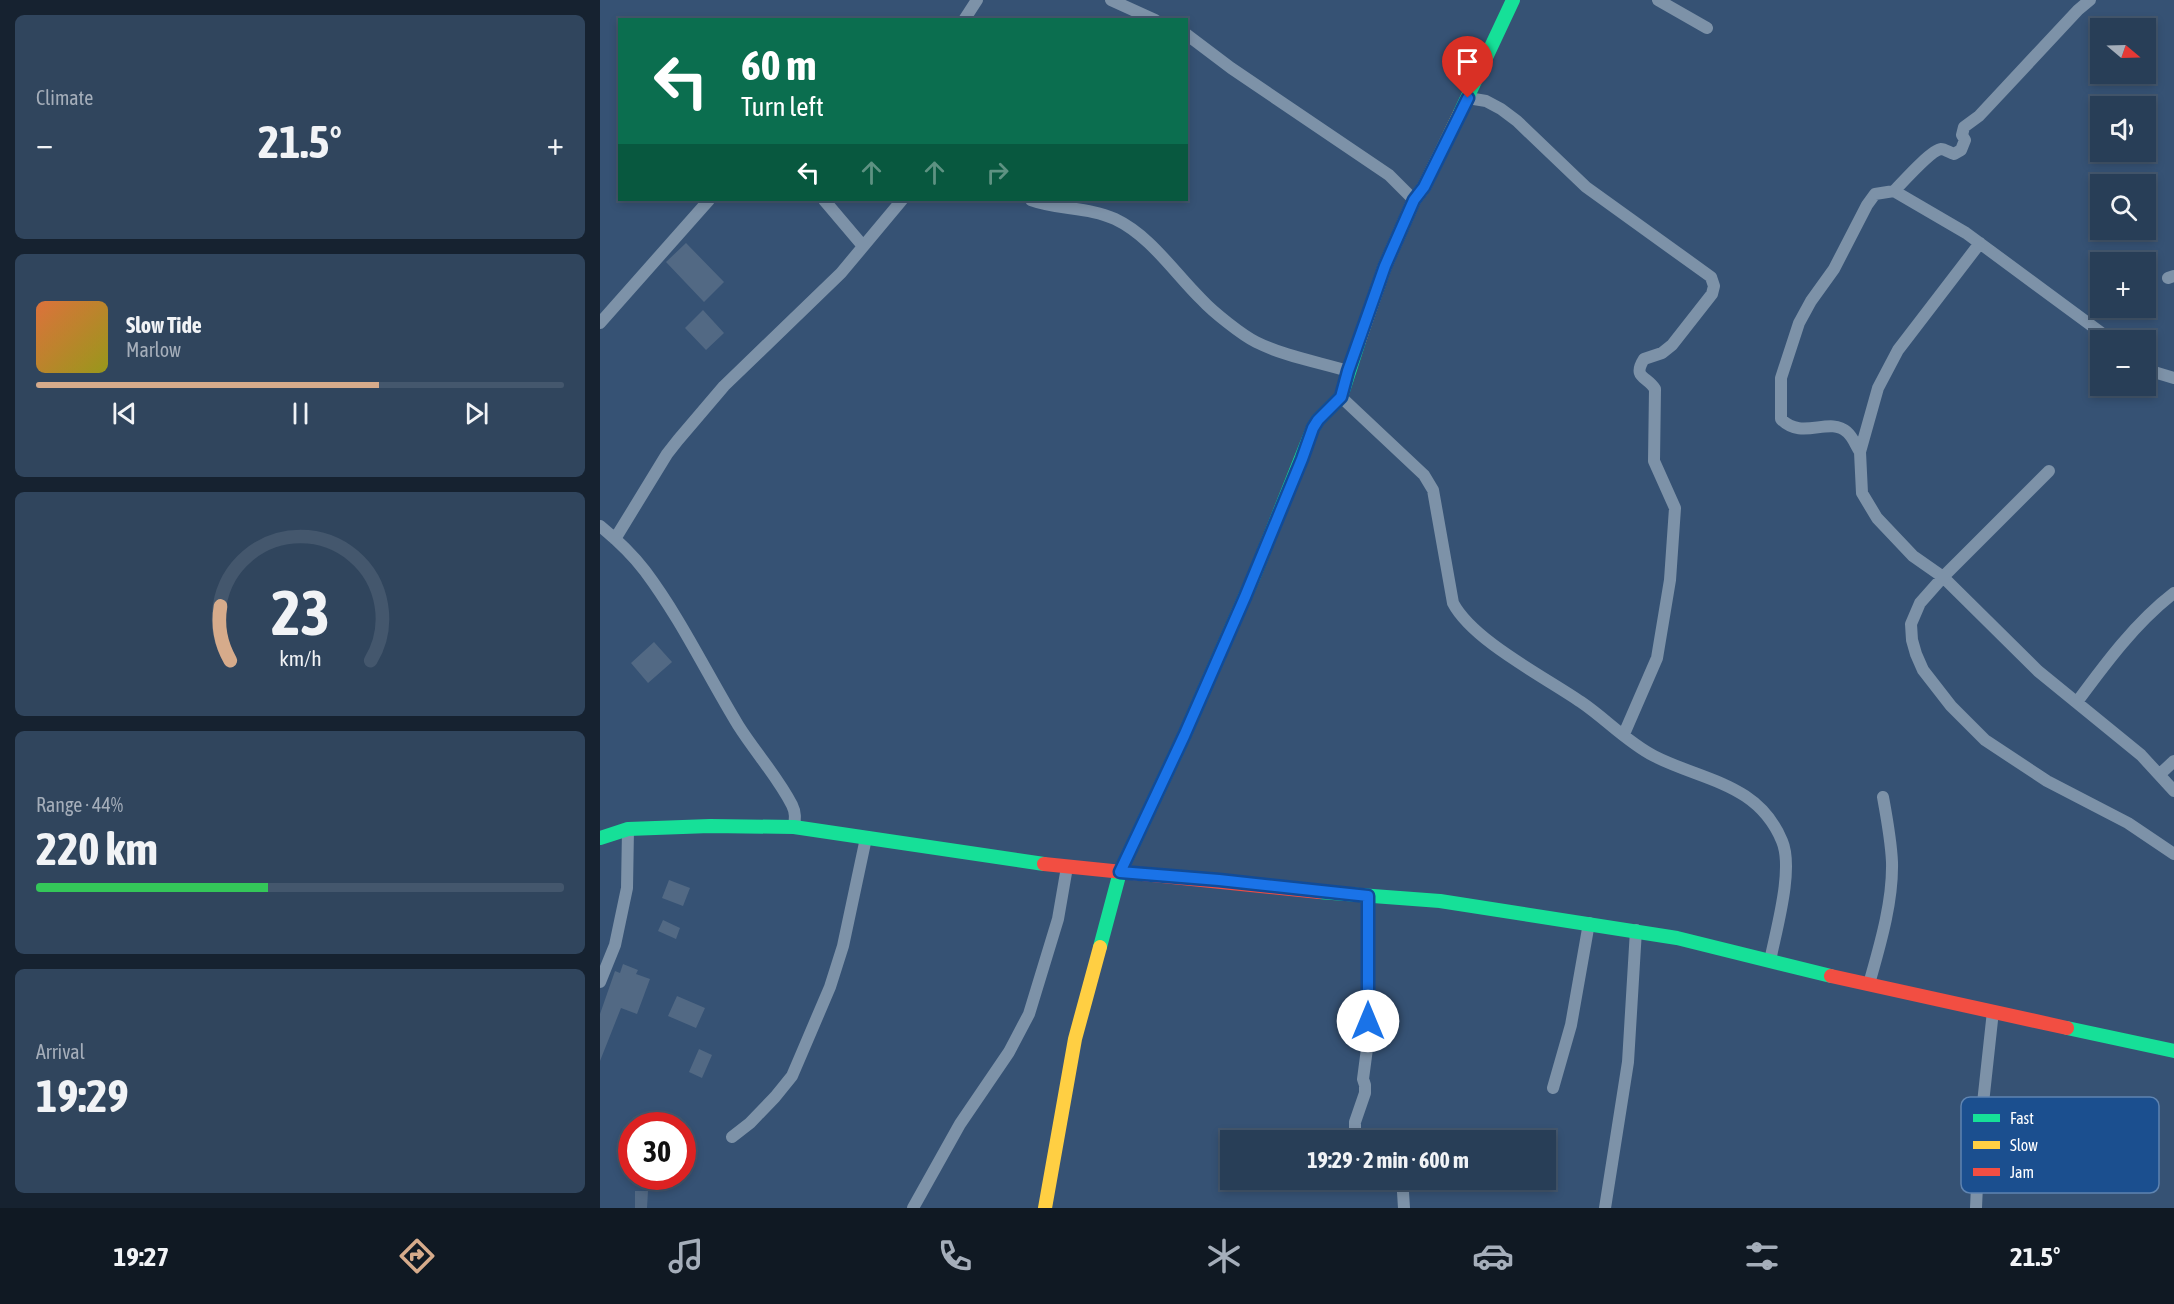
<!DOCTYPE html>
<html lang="en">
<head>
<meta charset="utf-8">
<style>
  :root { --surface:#283e57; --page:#30455d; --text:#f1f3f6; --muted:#a5aeba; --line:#44576d; --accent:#d6ab8b }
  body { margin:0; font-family:"Asap Condensed",sans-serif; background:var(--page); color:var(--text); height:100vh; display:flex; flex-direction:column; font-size:22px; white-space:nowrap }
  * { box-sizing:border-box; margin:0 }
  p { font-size:20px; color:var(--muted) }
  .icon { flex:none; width:33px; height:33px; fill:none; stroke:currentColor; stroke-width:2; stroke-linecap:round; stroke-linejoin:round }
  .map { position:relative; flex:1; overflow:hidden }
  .side { display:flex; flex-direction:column; gap:15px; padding:15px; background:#162230; width:600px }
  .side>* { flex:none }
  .guide { position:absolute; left:18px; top:18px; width:570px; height:183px; border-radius:0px; box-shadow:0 3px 9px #0003,0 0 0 2px var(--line); background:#0b6e4f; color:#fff; overflow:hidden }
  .needle { width:39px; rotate:109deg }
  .buttons { position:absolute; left:1490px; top:18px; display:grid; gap:12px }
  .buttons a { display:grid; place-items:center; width:66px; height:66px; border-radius:0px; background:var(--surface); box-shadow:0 3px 9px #0003,0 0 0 2px var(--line); font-size:30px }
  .speed { position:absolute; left:18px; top:1112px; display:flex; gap:12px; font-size:30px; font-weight:700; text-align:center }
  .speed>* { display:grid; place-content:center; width:78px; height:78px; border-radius:50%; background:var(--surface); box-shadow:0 3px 9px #0003,0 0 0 2px var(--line); line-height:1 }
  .speed .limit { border:9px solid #d22; background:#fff; color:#111 }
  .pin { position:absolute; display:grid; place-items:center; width:51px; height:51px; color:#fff; margin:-62px -26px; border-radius:50% 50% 50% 0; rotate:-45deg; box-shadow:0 0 6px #0007 }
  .pin .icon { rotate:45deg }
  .me { position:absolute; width:66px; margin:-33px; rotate:0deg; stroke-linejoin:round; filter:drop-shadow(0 0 4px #0008) }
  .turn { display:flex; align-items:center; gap:21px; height:126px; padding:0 24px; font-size:27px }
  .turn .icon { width:78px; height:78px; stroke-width:2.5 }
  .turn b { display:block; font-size:42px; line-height:51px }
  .lanes { display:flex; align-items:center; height:57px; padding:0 24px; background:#0003; justify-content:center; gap:30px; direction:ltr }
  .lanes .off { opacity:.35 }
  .big { font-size:45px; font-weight:700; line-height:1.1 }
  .side .card { flex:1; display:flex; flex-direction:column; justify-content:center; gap:9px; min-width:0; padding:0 21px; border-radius:9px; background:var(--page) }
  .side .dial { align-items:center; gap:0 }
  .dial svg { height:156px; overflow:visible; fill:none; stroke:var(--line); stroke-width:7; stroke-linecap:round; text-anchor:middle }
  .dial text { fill:var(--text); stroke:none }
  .song { display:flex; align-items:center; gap:18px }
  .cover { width:72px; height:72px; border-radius:9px; background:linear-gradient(135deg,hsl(20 70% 55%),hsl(60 70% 35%)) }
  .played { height:6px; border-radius:3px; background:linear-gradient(90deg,var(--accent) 65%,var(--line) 65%) }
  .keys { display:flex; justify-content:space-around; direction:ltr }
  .heat { display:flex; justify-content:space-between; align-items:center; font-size:33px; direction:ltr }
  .charge { height:9px; border-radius:4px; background:linear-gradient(90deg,#34c759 44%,var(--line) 0) }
  .trip { position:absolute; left:620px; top:1130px; width:336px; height:60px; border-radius:0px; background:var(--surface); box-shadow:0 3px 9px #0003,0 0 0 2px var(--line); font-weight:700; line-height:60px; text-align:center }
  .menu { display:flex; height:96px; justify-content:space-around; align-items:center; background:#101923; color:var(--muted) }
  .menu .icon { width:42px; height:42px }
  .menu .on { color:var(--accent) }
  .menu b { font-size:27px; color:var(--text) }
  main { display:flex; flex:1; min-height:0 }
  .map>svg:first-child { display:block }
  .building { fill:#526984 }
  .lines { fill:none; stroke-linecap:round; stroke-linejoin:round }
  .street { stroke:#7d92a8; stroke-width:12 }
  .fast { stroke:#16e098; stroke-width:14 }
  .slow { stroke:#ffcf43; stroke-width:14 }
  .jam { stroke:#f24e42; stroke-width:14 }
  .route-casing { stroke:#114b97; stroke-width:15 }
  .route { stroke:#1a73e8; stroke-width:10 }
  .key { fill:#1b4f8f; stroke:#5f84b1; stroke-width:1.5 }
  .key-label { font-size:16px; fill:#fff }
</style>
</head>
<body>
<main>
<section class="side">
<div class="card"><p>Climate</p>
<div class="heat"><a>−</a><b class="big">21.5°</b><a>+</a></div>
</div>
<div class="card">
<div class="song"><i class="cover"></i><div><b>Slow Tide</b><p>Marlow</p></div></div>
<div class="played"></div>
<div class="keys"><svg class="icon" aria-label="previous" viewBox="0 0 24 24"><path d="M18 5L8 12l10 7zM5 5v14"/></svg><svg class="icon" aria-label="pause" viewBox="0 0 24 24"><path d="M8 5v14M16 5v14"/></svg><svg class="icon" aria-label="next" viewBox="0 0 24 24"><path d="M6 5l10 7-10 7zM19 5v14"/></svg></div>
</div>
<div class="card dial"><svg viewBox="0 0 100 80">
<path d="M14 69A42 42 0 1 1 86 69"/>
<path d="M14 69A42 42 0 0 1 9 41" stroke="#d6ab8b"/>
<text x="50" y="56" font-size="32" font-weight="700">23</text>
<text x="50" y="72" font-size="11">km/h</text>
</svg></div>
<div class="card"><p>Range · 44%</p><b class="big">220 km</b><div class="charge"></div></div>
<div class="card"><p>Arrival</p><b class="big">19:29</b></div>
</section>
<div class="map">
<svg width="1574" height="1208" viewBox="0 0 1574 1208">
  <rect width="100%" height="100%" fill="#365274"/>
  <path class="building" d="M 86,243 L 124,282 L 104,302 L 66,262 Z
    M 103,310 L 124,333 L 106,350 L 85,328 Z
    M 54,642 L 72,662 L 48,683 L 31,663 Z
    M 69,880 L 90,888 L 83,906 L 62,898 Z
    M 63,920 L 80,928 L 76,939 L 58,931 Z
    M 23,964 L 38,970 L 36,974 L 50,979 L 37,1014 L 21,1008 L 0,1061 L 0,1014 L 15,971 L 20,973 Z
    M 77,996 L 105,1008 L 96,1028 L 68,1016 Z
    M 99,1049 L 112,1055 L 102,1078 L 89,1072 Z
    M 35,1191 L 48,1191 L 47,1208 L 35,1208 Z"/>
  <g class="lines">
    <path class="street" d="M 511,0 L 555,20
      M 1058,0 L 1107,28
      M 364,20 L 377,0
      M 586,34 L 631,68 L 789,175 L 814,200
      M 868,98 L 886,101 L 901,109 L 917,121 L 986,187 L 1111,277 L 1114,286 L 1112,294 L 1072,345 L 1062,353 L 1044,359 C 1032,378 1047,376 1055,389 L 1054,461 L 1075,508 L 1070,580 L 1057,658 L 1024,734
      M 1294,191 C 1302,183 1331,150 1341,149 C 1345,149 1350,153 1354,154 L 1361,150 L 1365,140 L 1362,135 L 1364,127 L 1379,116 L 1478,10 L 1490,0
      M 224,200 L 263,246
      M 431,200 C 458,210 489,207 515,219 C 551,236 575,274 602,300 C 613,312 642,335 656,342 C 684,356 718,362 748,371
      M 1380,243 L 1298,350 L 1278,388 L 1260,452 L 1262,493 L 1277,518 L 1313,556 L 1343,577 L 1438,671 L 1541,755 L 1574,791
      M 1568,278 L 1574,276
      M 0,323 L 109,200
      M 1545,365 L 1554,372 L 1574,378
      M 741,397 L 824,475 L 833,490 L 853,603 C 873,641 945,677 981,702 C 1006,719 1027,742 1054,756 C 1103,781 1158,783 1182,841 C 1194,869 1176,930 1170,961
      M 1260,452 C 1256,446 1253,437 1247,432 C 1229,416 1202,441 1181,419 L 1181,378 L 1199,323 L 1211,301 L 1234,269 L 1267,205 L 1275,194 L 1294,191 L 1366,233 L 1511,340
      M 1449,471 L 1343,577 L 1320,603 L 1311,624 L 1312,640 L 1316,654 L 1323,670 L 1351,706 L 1385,740 L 1447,781 L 1528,823 L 1574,854
      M 0,526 C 16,539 32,554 45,571 C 81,619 107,674 138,725 C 155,752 177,776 192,805 C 196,813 195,819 194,827
      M 15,539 L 67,454 L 78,440 L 124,386 L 241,273 L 302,200
      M 1477,702 C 1505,664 1536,622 1574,593
      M 1560,774 L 1574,761
      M 768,896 L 768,1041 L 763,1079 L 765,1085 L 765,1093 L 755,1122 L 755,1131 L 769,1140
      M 0,982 L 15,945 L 27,888 L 28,829
      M 1269,984 C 1280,945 1293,902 1292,862 C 1291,840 1287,819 1283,797
      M 953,1088 L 971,1025 L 989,923
      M 132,1137 L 150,1123 L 175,1097 L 192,1076 L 201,1055 L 230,987 L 243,946 L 266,838
      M 313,1208 L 360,1124 L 409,1052 L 429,1014 L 458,919 L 467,867
      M 804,1208 L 803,1192 L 806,1179
      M 1005,1208 L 1028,1062 L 1036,930
      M 1376,1208 L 1379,1140 L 1393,1011"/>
    <path class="fast" d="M 860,113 L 913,0
      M 0,838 L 28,829 L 110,826 L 194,827 L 444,864
      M 719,892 L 840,901 L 1077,938 L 1231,976
      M 500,947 L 520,872 L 584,736 L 654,576 L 713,428 L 718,420 L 741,397 L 759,341
      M 1467,1028 L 1574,1051"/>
    <path class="slow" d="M 759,341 L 785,266 L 814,200 L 824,187 L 860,113
      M 445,1208 L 475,1039 L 500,947"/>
    <path class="jam" d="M 444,864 L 719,892
      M 1231,976 L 1467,1028"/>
  </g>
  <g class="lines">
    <defs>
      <path id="route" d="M 768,1021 L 768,896 L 619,880 L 520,872 L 584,736 L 645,597 L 702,459 L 713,428 L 718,420 L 741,397 L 748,371 L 785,266 L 814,200 L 824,187 L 868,98"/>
    </defs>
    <use href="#route" class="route-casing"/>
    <use href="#route" class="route"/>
  </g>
  <rect x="1361" y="1097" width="198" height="96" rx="9" class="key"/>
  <rect x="1373" y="1114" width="27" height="8" fill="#16e098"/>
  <rect x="1373" y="1141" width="27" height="8" fill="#ffcf43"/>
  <rect x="1373" y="1168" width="27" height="8" fill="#f24e42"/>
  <g class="key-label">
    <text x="1410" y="1124">Fast</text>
    <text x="1410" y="1151">Slow</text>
    <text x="1410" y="1178">Jam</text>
  </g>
</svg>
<div class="buttons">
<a><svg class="needle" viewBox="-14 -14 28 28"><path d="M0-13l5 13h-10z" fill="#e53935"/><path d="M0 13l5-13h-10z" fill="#a5aeba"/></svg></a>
<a><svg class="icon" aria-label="sound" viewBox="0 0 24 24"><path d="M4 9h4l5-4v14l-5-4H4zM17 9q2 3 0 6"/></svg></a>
<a><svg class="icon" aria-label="search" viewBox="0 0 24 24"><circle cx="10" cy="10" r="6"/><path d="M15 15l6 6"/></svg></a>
<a>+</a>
<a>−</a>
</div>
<div class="speed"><div class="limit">30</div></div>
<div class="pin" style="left:868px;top:98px;background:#d93025"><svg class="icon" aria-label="arrive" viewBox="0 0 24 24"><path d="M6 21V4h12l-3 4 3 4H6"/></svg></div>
<svg class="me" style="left:768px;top:1021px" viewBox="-20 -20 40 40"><circle r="19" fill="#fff"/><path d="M0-13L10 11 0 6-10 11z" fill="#1a73e8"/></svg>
<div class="trip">19:29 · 2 min · 600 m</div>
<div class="guide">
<div class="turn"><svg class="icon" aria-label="left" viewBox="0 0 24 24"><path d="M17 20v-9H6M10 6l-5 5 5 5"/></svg><div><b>60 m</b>Turn left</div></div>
<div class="lanes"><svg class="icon" aria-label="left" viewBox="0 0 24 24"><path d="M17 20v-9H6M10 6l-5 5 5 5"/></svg><svg class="icon off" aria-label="ahead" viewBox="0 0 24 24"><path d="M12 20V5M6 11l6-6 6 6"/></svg><svg class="icon off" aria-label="ahead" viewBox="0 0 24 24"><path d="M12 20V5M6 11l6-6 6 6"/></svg><svg class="icon off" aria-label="right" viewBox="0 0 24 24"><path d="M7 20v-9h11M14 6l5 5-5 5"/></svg></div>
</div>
</div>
</main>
<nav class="menu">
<b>19:27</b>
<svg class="icon on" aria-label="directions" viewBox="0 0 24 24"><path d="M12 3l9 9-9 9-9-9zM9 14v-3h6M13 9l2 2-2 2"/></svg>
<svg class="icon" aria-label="music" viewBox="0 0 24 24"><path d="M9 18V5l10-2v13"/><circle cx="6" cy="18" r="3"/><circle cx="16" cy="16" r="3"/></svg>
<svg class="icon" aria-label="phone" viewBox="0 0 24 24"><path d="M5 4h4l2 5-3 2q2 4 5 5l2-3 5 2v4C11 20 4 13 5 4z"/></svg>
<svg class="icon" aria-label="climate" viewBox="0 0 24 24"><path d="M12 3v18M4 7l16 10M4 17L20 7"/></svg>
<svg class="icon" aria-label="car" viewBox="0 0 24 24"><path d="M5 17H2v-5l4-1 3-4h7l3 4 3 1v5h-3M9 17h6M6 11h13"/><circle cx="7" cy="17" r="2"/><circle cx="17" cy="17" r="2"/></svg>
<svg class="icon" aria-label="filters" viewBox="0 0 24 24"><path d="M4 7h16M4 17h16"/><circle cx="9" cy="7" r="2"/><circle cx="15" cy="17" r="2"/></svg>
<b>21.5°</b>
</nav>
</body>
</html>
